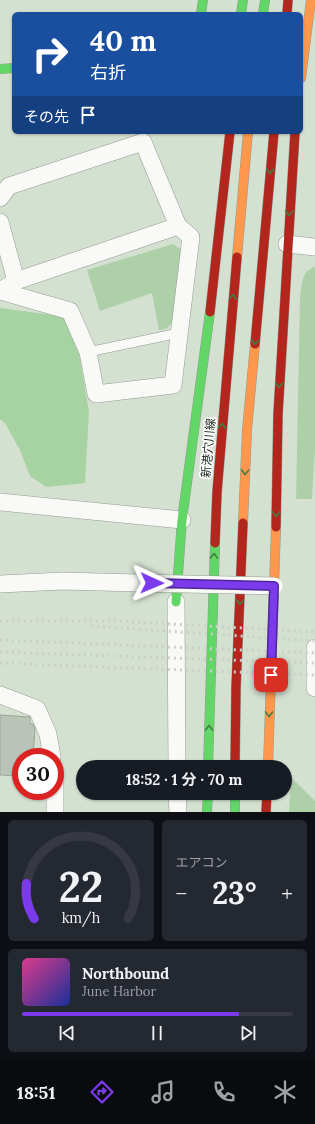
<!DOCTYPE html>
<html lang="ja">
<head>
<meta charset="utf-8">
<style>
  :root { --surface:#171b24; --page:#242831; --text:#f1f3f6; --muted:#9ea1a6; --line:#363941; --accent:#7c3aed }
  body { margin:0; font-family:Lora,"Noto Sans JP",serif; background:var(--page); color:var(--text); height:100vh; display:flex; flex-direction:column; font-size:15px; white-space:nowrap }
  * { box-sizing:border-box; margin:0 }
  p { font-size:13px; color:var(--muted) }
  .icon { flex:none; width:22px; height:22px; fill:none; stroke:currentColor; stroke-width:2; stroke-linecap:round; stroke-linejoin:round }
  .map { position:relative; height:812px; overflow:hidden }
  .details { display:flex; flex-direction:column; gap:8px; padding:8px; background:#0d0f14; flex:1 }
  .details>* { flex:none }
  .hud { position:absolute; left:12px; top:12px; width:291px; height:122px; border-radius:6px; box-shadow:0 1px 3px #0004; background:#1a4fa0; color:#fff; overflow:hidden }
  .speed { position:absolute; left:12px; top:748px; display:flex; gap:8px; font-size:20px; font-weight:700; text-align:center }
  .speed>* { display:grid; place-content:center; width:52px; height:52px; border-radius:50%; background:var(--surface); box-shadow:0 1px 3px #0004; line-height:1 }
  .speed .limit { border:6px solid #d22; background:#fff; color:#111 }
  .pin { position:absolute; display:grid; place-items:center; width:34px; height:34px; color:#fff; margin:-17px; border-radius:8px; box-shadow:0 2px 6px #0006 }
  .me { position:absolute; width:44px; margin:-22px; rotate:91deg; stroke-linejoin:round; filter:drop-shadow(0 0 3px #0008) }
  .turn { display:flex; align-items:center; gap:14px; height:84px; padding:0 12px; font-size:18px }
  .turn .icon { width:52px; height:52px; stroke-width:2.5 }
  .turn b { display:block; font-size:28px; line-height:34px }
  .then { display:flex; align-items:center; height:38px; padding:0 12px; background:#0003; gap:8px; font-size:15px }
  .big { font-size:30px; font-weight:700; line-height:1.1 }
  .details .tile { flex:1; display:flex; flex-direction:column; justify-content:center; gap:6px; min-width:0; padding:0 14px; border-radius:6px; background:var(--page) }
  .details .dial { align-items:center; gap:0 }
  .dial svg { height:104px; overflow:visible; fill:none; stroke:var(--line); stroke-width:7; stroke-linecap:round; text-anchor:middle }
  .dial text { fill:var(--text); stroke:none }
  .song { display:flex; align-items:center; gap:12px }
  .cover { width:48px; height:48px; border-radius:6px; background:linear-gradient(135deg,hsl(330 70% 55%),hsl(230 70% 35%)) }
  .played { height:4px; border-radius:2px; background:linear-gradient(90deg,var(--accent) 80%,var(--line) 80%) }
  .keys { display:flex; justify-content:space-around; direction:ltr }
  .heat { display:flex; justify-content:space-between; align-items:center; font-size:22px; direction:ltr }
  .details .tiles { flex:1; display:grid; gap:8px; grid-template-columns:1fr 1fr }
  .tile:last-child { grid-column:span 2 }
  .trip { position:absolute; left:76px; top:760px; width:216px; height:40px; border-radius:20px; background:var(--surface); box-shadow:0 1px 3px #0004; font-weight:700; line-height:40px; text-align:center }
  .dock { display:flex; height:64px; justify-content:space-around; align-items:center; background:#090b0e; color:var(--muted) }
  .dock .icon { width:28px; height:28px }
  .dock .selected { color:var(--accent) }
  .dock b { font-size:18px; color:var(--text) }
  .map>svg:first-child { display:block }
  .green { fill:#aed0a9 }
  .forest { fill:#a7d2a1 }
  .building { fill:#b9c3b7; stroke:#9ca69a }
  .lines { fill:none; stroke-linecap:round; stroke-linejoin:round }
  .lane-casing { stroke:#919b90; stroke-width:10 }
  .street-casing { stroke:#919b90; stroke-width:18 }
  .fast-casing { stroke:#919b90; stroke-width:10 }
  .slow-casing { stroke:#919b90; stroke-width:10 }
  .jam-casing { stroke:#919b90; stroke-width:10 }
  .lane { stroke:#f9faf8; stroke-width:9 }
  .street { stroke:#f9faf8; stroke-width:17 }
  .fast { stroke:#63d668; stroke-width:9 }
  .slow { stroke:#ff974d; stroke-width:9 }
  .jam { stroke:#b3261e; stroke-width:9 }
  .rail { stroke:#cccfcb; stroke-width:3; stroke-dasharray:2 4; stroke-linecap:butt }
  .street-bridge-casing { stroke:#919b90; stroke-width:18; stroke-linecap:butt }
  .street-bridge { stroke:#f9faf8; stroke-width:17 }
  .oneway { stroke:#407e42 }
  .route-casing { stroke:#51269a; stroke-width:10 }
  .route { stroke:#7c3aed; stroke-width:7 }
  .labels { text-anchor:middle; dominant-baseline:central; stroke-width:3; stroke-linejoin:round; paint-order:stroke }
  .street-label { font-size:12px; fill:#1d261c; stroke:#fff }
</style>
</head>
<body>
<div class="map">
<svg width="315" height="812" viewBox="0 0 315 812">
  <rect width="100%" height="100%" fill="#d4e1d1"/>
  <path class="green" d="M 173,244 L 182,250 L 173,322 L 166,329 L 159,330 L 152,293 L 100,311 L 87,270 Z
    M 315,267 L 315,449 L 312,499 L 296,499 L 300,297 C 302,285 301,271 315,267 Z
    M 291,777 L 315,801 L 315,812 L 289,812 Z"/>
  <path class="forest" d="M 0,308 L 67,317 L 76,336 L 89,412 L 85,483 L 46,487 L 30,476 L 20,450 L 5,423 L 0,419 Z"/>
  <path class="building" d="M 0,715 L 30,717 L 30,724 L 33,724 L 35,729 L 33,757 L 21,757 L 20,776 L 0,775 Z"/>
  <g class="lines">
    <defs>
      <path id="lane" d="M 88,352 L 179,333"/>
      <path id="street" d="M 0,198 L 9,186 L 143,142 L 178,226 L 16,281 L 0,291
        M 0,222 L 16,281
        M 287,244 L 315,247
        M 0,291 L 70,311 L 88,352 L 96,394 L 173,385 L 191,237 L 178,226
        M 0,502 L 182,520
        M 0,584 L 63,581 L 137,583
        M 176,602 L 177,767
        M 315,648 L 315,688
        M 0,695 L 37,709 L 48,734 L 52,757
        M 55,778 L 55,812
        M 177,793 L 178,812"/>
      <path id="fast" d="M 201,14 L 203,0
        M 241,14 L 243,0
        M 263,14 L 265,0
        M 0,69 L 14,68
        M 176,602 L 182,520 L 210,312
        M 208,767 L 215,543
        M 235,793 L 235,812
        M 207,812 L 208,793"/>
      <path id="slow" d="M 301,78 L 311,0
        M 237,257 L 248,132
        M 243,523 L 247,430 L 255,344
        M 268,767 L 276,527"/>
      <path id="jam" d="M 287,14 L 288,0
        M 210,312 L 230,132
        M 255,344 L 274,132
        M 276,527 L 278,414 L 295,132
        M 215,543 L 217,492 L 237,257
        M 235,767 L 236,687 L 243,523
        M 266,812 L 267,793"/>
    </defs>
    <use href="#lane" class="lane-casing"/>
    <use href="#street" class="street-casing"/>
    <use href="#fast" class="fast-casing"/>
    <use href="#slow" class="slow-casing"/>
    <use href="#jam" class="jam-casing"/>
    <use href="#lane" class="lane"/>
    <use href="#street" class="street"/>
    <use href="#fast" class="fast"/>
    <use href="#slow" class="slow"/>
    <use href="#jam" class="jam"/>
    <path class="rail" d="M 0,621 L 116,621 L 315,632
      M 91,626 L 315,641
      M 0,640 L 315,653
      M 0,652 L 315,663
      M 0,663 L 315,675"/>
    <defs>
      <path id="street-bridge" d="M 137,583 L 274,586"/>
    </defs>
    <use href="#street-bridge" class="street-bridge-casing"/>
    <use href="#street-bridge" class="street-bridge"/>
  </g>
  <defs><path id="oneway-chevron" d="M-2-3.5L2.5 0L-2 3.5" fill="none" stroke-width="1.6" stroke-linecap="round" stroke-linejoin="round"/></defs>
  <g class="oneway">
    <use href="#oneway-chevron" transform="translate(270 171) rotate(95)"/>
    <use href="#oneway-chevron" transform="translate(289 213) rotate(94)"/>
    <use href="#oneway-chevron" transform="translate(233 297) rotate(-85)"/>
    <use href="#oneway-chevron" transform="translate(255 342) rotate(95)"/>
    <use href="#oneway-chevron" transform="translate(279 385) rotate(93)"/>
    <use href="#oneway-chevron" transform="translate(222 426) rotate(-85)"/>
    <use href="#oneway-chevron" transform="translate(245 472) rotate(93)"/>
    <use href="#oneway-chevron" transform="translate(276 514) rotate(92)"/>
    <use href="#oneway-chevron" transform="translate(214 556) rotate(-88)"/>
    <use href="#oneway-chevron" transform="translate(240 602) rotate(93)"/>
    <use href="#oneway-chevron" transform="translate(269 714) rotate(92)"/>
    <use href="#oneway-chevron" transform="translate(209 728) rotate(-89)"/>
  </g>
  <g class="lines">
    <defs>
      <path id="route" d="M 152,583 L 274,586 L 271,675"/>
    </defs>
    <use href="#route" class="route-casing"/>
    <use href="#route" class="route"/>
  </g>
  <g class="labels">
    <g class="street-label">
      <text transform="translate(208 448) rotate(-85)">新港穴川線</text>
    </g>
  </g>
</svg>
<div class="speed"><div class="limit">30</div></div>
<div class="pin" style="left:271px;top:675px;background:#d93025"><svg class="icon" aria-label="arrive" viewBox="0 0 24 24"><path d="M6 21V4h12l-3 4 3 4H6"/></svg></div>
<svg class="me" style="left:152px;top:583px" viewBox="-20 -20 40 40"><path d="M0-17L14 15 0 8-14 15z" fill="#7c3aed" stroke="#fff" stroke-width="4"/></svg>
<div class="trip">18:52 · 1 分 · 70 m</div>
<div class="hud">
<div class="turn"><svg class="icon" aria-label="right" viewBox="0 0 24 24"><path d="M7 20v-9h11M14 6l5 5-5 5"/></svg><div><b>40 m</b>右折</div></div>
<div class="then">その先<svg class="icon" aria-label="arrive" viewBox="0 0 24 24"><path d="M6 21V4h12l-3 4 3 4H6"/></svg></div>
</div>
</div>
<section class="details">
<div class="tiles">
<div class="tile dial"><svg viewBox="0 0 100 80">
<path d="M14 69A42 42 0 1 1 86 69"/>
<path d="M14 69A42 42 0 0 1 8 42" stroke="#7c3aed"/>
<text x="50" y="56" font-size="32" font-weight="700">22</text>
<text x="50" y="72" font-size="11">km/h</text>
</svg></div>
<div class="tile"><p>エアコン</p>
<div class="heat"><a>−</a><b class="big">23°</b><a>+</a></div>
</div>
<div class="tile">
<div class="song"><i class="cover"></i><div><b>Northbound</b><p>June Harbor</p></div></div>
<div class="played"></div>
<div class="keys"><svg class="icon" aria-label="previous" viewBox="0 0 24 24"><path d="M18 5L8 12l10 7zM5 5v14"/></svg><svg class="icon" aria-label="pause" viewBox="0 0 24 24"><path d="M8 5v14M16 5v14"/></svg><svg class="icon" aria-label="next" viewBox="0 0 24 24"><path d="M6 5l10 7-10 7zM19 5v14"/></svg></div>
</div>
</div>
</section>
<nav class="dock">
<b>18:51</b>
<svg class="icon selected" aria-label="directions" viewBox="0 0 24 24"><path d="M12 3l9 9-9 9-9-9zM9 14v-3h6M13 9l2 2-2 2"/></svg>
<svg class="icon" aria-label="music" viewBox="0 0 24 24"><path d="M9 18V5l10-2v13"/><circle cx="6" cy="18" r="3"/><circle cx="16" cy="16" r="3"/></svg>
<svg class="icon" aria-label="phone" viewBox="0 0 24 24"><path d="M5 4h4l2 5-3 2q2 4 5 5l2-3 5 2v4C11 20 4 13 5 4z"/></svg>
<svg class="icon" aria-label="climate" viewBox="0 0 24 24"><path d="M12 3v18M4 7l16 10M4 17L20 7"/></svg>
</nav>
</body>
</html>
